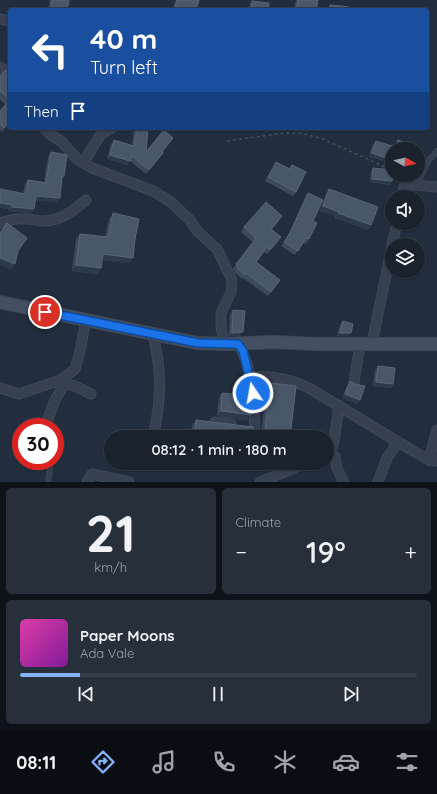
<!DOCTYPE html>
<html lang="en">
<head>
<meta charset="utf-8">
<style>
  :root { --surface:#1a222e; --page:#272f3a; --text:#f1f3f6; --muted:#9fa4aa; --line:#383f4a; --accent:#84b3fc }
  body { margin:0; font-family:Quicksand,sans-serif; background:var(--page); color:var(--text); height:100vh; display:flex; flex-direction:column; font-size:15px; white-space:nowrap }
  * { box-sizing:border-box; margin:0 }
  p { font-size:13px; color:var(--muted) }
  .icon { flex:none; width:22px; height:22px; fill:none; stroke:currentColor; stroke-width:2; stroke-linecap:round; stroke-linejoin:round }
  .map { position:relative; height:482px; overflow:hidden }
  .sheet { display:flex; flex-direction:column; gap:6px; padding:6px; background:#0e1319; flex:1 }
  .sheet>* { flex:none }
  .hud { position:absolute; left:8px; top:8px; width:421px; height:122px; border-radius:4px; box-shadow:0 1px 3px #0004,0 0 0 1px var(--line); background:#1a4fa0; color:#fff; overflow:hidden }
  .needle { width:26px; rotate:98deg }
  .fabs { position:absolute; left:385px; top:142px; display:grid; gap:8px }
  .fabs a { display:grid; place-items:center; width:40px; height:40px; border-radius:50%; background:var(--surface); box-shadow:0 1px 3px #0004,0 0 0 1px var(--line); font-size:20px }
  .speed { position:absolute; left:12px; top:418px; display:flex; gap:8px; font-size:20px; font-weight:700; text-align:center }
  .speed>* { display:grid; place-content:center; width:52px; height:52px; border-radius:50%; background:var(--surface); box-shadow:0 1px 3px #0004,0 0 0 1px var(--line); line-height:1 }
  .speed .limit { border:6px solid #d22; background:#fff; color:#111 }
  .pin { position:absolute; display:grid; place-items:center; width:34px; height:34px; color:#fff; margin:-17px; border:2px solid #fff; border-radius:50%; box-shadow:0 1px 4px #0007 }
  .me { position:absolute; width:44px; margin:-22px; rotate:348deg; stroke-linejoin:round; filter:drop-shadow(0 0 3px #0008) }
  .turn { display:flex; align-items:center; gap:14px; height:84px; padding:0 16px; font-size:18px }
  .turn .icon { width:52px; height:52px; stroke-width:2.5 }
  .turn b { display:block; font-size:28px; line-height:34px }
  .then { display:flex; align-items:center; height:38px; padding:0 16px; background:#0003; gap:8px; font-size:15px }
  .big { font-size:30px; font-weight:600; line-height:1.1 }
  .sheet .widget { flex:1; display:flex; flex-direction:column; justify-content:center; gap:6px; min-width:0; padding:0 14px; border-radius:6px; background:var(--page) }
  .sheet .dial { align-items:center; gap:0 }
  .dial b { font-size:52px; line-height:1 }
  .song { display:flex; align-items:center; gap:12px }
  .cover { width:48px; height:48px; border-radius:6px; background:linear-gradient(135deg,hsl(320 70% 55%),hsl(290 70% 35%)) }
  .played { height:4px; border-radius:2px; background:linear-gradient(90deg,var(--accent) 15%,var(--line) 15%) }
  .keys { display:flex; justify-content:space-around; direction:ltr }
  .heat { display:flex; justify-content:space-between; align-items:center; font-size:22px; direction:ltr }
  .sheet .tiles { flex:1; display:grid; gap:6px; grid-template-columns:1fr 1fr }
  .widget:last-child { grid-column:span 2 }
  .trip { position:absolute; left:104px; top:430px; width:230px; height:40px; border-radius:20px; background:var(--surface); box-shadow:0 1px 3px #0004,0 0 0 1px var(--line); font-weight:600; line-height:40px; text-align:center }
  .dock { display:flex; height:64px; justify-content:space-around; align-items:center; background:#0a0e12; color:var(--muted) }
  .dock .icon { width:28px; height:28px }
  .dock .current { color:var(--accent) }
  .dock b { font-size:18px; color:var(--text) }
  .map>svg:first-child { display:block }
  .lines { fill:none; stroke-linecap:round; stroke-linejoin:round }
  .lane-casing { stroke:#404957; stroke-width:6 }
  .street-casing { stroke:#404957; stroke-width:11 }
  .secondary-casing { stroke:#404957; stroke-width:14 }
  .path { stroke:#3d5557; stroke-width:1.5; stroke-dasharray:3 3; stroke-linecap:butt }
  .lane { stroke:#37404e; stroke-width:4.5 }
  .street { stroke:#37404e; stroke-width:9 }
  .secondary { stroke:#444f61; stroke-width:12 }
  .wall { fill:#3d4a5c }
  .shaded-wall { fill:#2d3a4b }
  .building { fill:#495768; stroke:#5a6677 }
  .route-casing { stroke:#114b97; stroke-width:10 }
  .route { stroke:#1a73e8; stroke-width:7 }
</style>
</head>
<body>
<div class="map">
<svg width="437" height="482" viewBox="0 0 437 482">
  <rect width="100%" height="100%" fill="#222e3e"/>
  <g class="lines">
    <defs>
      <path id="lane" d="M 416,185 L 429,160 L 437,151
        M 48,482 L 51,461"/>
      <path id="street" d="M 0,19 L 10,21
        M 0,67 L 10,74
        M 44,128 L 51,135 L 61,141 L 78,160 L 92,168 L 153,191 L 171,202 L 190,220 L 197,231 L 217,249 L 232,280 L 231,292 L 221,313 L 221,328 L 225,344
        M 83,163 L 101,134 L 112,128
        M 402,197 L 405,184 L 437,187
        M 0,223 C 9,220 18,218 27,219 C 33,219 38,221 43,221 C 61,221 73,211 86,200
        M 392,245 L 397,223
        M 372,343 L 392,246
        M 238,344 C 254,368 254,408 255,437
        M 250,377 C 272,375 290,379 309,388 L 408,448 L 429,460 L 437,461
        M 63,378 L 64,383 L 77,387 L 91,394
        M 354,382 L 360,344
        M 0,388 L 19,394 L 61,380 L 75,369 L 80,351 L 86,320
        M 215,422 L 231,424
        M 46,424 L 55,400 L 61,390 L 61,380
        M 153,437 C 162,397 162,374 153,334
        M 330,452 L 335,457 L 337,468 L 343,481
        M 327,453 L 330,452 L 334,441 L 339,405
        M 429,460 L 437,430
        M 87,482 L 92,474 L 129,482
        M 260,482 L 307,463
        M 378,482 L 387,458 L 398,442"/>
      <path id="secondary" d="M 0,302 L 197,343 L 228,344 L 274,342 L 315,344 L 437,344"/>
    </defs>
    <use href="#lane" class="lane-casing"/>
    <use href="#street" class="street-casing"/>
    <use href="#secondary" class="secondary-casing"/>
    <path class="path" d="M 227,141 L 285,133 L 301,133 L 323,139 L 392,170"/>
    <use href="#lane" class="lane"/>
    <use href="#street" class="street"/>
    <use href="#secondary" class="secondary"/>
  </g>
  <path class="wall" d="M 50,0 L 69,0 L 67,10 L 48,10 Z
    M 176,0 L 199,0 L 172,10 Z
    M 296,0 L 318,0 L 316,10 L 294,10 Z
    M 252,1 L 268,10 L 249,10 L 250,4 Z
    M 330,5 L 349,10 L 327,10 L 328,9 Z
    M 10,73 L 10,101 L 8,103 L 10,122 L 2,132 L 0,130 L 0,111 L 6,105 L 0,100 L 0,76 Z
    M 134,128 L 148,128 L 146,152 L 173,138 L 146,174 L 130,161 L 127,165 L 107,159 L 111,144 L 114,140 L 132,145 Z
    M 398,140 L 415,146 L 392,149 L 392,164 L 369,156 L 373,144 L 376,141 L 394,147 L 396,143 Z
    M 51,152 L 64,176 L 62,179 L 57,202 L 35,200 L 34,209 L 31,213 L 8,211 L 9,209 L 0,208 L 0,189 L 23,194 L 25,184 L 28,180 L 44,182 L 48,157 Z
    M 276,162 L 289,169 L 292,165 L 296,192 L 293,196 L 265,181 Z
    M 373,168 L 390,185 L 370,182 L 371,172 Z
    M 329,189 L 368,230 L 335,218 L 335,216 L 320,211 L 326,194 Z
    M 308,193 L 313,221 L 309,239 L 306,244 L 303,243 L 295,255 L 281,246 L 288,236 L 305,198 Z
    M 113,213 L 129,263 L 102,260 L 101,268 L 97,274 L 72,271 L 76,239 L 80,234 L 105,237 L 109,219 Z
    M 279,221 L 272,229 L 278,241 L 267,254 L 264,252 L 256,262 L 280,280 L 268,296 L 243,278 L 242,279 L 236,274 L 233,268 L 253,242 L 241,232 L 244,227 Z
    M 233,310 L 240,336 L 229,336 L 230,314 Z
    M 343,321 L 348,336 L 337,336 L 340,325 Z
    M 378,366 L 393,384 L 391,388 L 373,386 L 375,370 Z
    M 350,381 L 357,404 L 342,398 L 348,384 Z
    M 270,383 L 290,437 L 191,437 L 192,426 L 196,420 L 254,434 L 257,436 L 261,436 L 266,389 Z
    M 222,393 L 247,421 L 217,416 L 219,398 Z"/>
  <path class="shaded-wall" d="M 175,6 L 187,10 L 172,10 Z
    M 372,153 L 392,160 L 392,164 L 369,156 Z
    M 110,155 L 130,161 L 127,165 L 107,159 Z
    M 372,179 L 392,181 L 390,185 L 370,182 Z
    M 36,196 L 60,198 L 57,202 L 33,200 Z
    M 0,203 L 12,205 L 9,209 L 0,208 Z
    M 323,206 L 339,212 L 335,216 L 320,211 Z
    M 12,207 L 34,209 L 31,213 L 8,211 Z
    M 338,213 L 371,225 L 368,230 L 335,218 Z
    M 103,254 L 133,258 L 129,263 L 99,260 Z
    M 0,258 L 15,264 L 11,270 L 0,265 Z
    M 76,265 L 101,268 L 97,274 L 72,271 Z
    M 243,332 L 240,336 L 229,336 L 232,333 Z
    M 340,333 L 351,333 L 348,336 L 337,336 Z
    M 376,382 L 393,384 L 391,388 L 373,386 Z
    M 345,394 L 360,400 L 357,404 L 342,398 Z
    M 221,411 L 251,415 L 247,421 L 217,416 Z
    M 190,463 L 231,463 L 251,465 L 247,471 L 188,466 Z"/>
  <path class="building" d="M 52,0 L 69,0 L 67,10 L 56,10 L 51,9 Z
    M 177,0 L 199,0 L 196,10 L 187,10 L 175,6 Z
    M 298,0 L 318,0 L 316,10 L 296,10 Z
    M 252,1 L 269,3 L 268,10 L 251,10 Z
    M 330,5 L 349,7 L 349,10 L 330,10 Z
    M 6,70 L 10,73 L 10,99 L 0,91 L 0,76 Z
    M 7,103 L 10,106 L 10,121 L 4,128 L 0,124 L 0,111 Z
    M 137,128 L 148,128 L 146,152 L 164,130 L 173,138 L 162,152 L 163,153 L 149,170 L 132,156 L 130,161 L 110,155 L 114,140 L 134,146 Z
    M 398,140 L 415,146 L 414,149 L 392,149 L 392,160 L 372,153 L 376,141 L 395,147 Z
    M 51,152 L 67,155 L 64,176 L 62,176 L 60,198 L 36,196 L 34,209 L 12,207 L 12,205 L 0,203 L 0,189 L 26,194 L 28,180 L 46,183 Z
    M 276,162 L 290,169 L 292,165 L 306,172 L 296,192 L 268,177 Z
    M 373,168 L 392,170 L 392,175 L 393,175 L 392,181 L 372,179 Z
    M 329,189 L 378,207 L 371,225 L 338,213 L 339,212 L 323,206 Z
    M 308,193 L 323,200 L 313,221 L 317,223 L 309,239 L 306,238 L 298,251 L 284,242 L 291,231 Z
    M 266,202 L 282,216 L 271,229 L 281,237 L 270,250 L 267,247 L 256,262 L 280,280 L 271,292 L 246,273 L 245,275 L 239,270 L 236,264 L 256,238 L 244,227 Z
    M 113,213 L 139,219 L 135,239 L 133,258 L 103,254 L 101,268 L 76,265 L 80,234 L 108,237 Z
    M 7,223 L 27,238 L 18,251 L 15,264 L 0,258 L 0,233 Z
    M 233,310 L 245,311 L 243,332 L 232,333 Z
    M 343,321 L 353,324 L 351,333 L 340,333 Z
    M 378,366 L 395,368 L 393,384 L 376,382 Z
    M 350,381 L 355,384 L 365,386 L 360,400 L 345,394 Z
    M 270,383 L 296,386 L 290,437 L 195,437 L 196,420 L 253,427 L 254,434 L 257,436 L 262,436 L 265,431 Z
    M 222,393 L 251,396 L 251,415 L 221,411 Z
    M 231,463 L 251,463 L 251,465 Z"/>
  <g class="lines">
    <defs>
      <path id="route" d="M 45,312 L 198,343 L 238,344 L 243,351 L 253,393"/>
    </defs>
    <use href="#route" class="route-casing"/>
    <use href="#route" class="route"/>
  </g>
</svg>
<div class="fabs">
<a><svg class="needle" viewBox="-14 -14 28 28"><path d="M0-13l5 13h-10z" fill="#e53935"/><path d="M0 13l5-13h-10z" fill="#9fa4aa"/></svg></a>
<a><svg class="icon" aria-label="sound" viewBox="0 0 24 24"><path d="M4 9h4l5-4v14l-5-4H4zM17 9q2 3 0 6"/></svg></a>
<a><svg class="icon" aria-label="layers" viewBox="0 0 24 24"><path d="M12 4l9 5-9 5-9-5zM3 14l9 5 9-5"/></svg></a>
</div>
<div class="speed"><div class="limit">30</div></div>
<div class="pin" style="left:45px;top:312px;background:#d93025"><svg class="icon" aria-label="arrive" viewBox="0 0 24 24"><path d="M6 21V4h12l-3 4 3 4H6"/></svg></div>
<svg class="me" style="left:253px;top:393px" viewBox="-20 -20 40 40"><circle r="17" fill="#1a73e8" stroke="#fff" stroke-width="3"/><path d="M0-11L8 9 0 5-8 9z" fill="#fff"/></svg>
<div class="trip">08:12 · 1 min · 180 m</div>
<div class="hud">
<div class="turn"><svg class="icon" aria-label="left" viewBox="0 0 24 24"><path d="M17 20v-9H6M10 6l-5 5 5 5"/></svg><div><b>40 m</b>Turn left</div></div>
<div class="then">Then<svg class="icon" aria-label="arrive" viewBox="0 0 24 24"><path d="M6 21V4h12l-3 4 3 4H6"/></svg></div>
</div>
</div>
<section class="sheet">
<div class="tiles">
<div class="widget dial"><b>21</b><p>km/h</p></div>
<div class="widget"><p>Climate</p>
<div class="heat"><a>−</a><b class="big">19°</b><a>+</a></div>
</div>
<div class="widget">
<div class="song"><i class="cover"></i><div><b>Paper Moons</b><p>Ada Vale</p></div></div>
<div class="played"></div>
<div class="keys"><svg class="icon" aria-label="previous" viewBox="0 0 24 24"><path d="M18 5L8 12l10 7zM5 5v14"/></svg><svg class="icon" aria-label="pause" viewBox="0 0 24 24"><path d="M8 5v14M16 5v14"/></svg><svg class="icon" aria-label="next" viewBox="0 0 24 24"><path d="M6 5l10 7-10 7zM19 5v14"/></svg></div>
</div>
</div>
</section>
<nav class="dock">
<b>08:11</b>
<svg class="icon current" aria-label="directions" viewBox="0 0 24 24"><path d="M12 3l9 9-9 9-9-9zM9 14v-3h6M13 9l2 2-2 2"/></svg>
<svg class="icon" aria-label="music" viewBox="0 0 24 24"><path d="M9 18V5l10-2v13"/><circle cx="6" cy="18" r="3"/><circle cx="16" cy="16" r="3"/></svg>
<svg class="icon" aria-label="phone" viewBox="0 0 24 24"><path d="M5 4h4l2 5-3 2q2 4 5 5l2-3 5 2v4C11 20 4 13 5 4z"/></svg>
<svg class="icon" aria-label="climate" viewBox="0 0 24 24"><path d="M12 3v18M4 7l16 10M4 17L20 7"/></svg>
<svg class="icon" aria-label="car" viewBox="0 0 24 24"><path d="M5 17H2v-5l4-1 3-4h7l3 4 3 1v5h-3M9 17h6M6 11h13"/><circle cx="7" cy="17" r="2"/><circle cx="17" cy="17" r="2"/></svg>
<svg class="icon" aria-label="filters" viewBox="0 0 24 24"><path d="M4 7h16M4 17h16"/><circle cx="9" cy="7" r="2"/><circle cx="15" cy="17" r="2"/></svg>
</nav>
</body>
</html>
